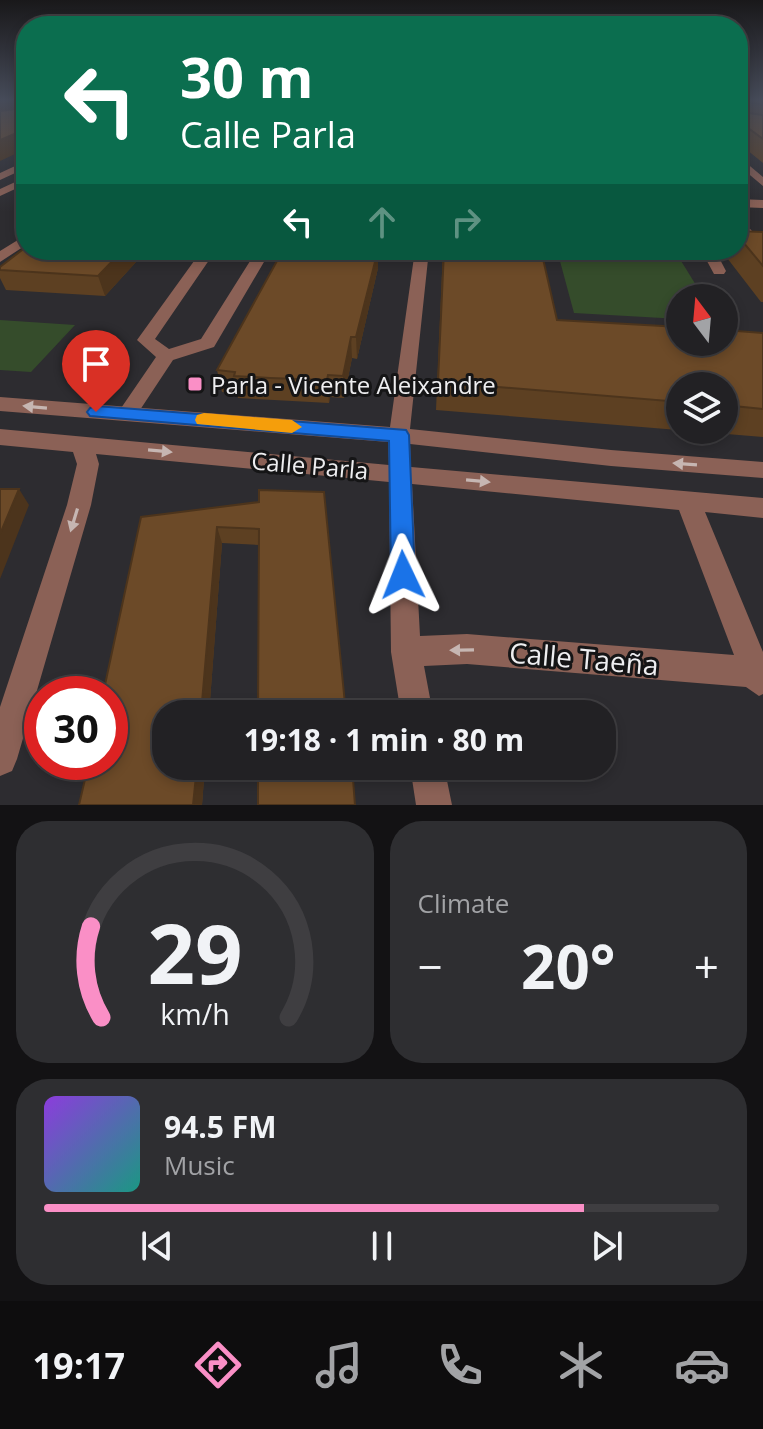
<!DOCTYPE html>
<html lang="en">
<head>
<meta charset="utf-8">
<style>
  :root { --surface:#222124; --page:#2e2e31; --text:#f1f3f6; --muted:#a2a3a6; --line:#3f3e41; --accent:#fa8fc6 }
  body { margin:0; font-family:"Open Sans",sans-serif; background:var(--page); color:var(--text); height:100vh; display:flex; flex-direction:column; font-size:30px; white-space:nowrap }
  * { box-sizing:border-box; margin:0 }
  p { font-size:26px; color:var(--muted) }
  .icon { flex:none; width:44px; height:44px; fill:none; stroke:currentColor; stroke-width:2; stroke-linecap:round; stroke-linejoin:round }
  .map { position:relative; height:805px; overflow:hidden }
  .details { display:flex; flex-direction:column; gap:16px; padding:16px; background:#131214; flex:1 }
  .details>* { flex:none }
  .guide { position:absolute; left:16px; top:16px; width:732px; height:244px; border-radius:32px; box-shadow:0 4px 12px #0003,0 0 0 2px var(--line); background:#0b6e4f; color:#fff; overflow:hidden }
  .needle { width:52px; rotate:344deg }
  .controls { position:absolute; left:666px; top:284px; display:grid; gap:16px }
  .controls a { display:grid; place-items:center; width:72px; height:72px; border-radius:50%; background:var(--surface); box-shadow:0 4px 12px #0003,0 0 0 2px var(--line); font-size:40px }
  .speed { position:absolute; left:24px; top:676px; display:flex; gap:16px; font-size:40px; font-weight:700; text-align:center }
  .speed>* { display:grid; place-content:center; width:104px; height:104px; border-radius:50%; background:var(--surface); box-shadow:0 4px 12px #0003,0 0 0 2px var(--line); line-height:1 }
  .speed .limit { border:12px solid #d22; background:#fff; color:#111 }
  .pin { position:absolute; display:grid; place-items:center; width:68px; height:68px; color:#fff; margin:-82px -34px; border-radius:50% 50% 50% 0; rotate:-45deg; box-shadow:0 0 8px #0007 }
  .pin .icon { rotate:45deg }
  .me { position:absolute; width:88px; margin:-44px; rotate:358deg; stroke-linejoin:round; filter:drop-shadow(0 0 6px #0008) }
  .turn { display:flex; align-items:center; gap:28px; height:168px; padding:0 32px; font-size:36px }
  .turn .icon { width:104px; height:104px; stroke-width:2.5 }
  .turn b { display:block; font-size:56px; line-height:68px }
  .lanes { display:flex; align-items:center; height:76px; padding:0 32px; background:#0003; justify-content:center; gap:40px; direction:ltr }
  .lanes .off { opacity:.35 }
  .big { font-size:60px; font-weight:700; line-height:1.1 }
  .details .card { flex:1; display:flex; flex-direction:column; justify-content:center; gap:12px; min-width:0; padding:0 28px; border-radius:32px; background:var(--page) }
  .details .dial { align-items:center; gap:0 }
  .dial svg { height:208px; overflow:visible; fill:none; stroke:var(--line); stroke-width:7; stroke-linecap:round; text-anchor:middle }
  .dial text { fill:var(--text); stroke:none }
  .song { display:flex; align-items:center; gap:24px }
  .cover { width:96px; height:96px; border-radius:12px; background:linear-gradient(135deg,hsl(270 70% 55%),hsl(170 70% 35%)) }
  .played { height:8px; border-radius:4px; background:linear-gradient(90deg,var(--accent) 80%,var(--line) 80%) }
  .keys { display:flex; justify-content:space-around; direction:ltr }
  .heat { display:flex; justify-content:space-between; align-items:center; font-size:44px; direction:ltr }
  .details .tiles { flex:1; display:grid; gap:16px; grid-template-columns:1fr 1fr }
  .card:last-child { grid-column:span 2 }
  .trip { position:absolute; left:152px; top:700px; width:464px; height:80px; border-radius:32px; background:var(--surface); box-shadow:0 4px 12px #0003,0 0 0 2px var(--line); font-weight:700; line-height:80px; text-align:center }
  .tab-bar { display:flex; height:128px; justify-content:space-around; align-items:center; background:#0e0d0e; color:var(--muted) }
  .tab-bar .icon { width:56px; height:56px }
  .tab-bar .active { color:var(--accent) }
  .tab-bar b { font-size:36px; color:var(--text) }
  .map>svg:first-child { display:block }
  .green { fill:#354c2b }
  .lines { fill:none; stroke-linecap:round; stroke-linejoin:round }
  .lane { fill:#8b6156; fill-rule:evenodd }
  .street { fill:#8b6156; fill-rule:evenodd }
  .wall { fill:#5d4022; fill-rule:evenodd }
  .shaded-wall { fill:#4c341c }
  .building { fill:#6c4a28; stroke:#4c341c; stroke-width:2 }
  .oneway { fill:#c6b6b2 }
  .route { fill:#1a73e8; stroke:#114b97; stroke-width:2 }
  .slow { fill:#f59e0b }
  .poi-dot { fill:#fa8fc6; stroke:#151516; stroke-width:3 }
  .labels { text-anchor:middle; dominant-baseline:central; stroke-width:6; stroke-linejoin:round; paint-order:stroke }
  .poi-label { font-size:24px; fill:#eeeef0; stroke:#151516; text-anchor:start }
  .street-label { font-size:24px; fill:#eeeef0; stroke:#151516 }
  .near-street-label { font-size:28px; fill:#eeeef0; stroke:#151516 }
</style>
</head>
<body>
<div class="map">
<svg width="763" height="805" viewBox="0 0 763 805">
  <rect width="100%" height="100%" fill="#2d2c30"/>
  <path class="green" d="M 557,250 L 678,256 L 704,298 L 680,298 L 680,319 L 574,313 Z
    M 0,320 L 75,325 L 31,372 L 0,370 Z"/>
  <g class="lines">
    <path class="lane" d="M 738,199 L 763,200 L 763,208 L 738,207 Z
      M 738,217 L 762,241 L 762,247 L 752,247 L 738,229 Z
      M 26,235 L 26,245 L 0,262 L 0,251 Z
      M 202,250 L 216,250 L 155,339 L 169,349 L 201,339 L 257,250 L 271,250 L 214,347 L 173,360 L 134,419 L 120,419 L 117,414 L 156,357 L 137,340 Z
      M 701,250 L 715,250 L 726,271 L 724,274 L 714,274 Z"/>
    <path class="street" d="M 738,156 L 763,177 L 763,186 L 738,165 Z
      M 26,161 L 26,168 L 0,180 L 0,173 Z
      M 26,177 L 26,184 L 0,196 L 0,189 Z
      M 415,250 L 429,250 L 410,429 L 611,450 L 763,462 L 763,478 L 611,466 L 410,444 L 411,467 L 763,498 L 763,518 L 705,512 L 763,652 L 763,694 L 759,696 L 746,687 L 467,664 L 424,666 L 433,714 L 401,714 L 391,652 L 389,482 L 96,454 L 99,464 L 91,505 L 17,759 L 12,771 L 0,776 L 0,707 L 67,505 L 77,464 L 73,452 L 0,445 L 0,429 L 389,465 L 388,442 L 0,411 L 0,397 L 390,427 ZM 412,484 L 679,510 L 734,655 L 467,634 L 420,636 Z
      M 410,766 L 444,766 L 452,805 L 416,805 Z"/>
  </g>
  <path class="wall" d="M 738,99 L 763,99 L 763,163 L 741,145 L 738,145 Z
    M 738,231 L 763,232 L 763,302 L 761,302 L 724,254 L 725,250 L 738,250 Z
    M 26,250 L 147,250 L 105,296 L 6,290 L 0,278 L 0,267 Z
    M 443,250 L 541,250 L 557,320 L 763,333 L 763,437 L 436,410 ZM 680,386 L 724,386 L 724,430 L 680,430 Z
    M 378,268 L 357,359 L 352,358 L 344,398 L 330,397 L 329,403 L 274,400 L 238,398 L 237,394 L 222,392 L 217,370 Z
    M 259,490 L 324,492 L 346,714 L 258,714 L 259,545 L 222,543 L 209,714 L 166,714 L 166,766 L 205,766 L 202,805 L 79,805 L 89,762 L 110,762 L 110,694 L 103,694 L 141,517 L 259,502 Z"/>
  <path class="shaded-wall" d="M 14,99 L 20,99 L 26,113 L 0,118 L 0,102 Z
    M 26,129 L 26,149 L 0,161 L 0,140 Z
    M 123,250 L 147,250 L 105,296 L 98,276 Z
    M 378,250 L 378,268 L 357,359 L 356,337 Z
    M 351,337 L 352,358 L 344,398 L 343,376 Z
    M 328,375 L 330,397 L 329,403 L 327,380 Z
    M 19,489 L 29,505 L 0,579 L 0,534 Z
    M 217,527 L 222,543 L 209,714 L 201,714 Z
    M 197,766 L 205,766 L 202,805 L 193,805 Z"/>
  <path class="building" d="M 21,99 L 26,99 L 26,129 L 0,140 L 0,111 L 22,108 L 23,101 Z
    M 738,99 L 763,99 L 763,105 L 744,101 L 741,104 L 742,112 L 763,115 L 763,139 L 748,128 L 738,127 Z
    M 738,231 L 763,232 L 763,266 L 738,236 Z
    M 26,247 L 26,250 L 123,250 L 98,276 L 0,270 L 0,267 Z
    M 283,250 L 378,250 L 356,337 L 351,337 L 343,376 L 328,375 L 327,380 L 270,378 L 234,376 L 235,372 L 217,370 Z
    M 444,250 L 541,250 L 557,320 L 680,327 L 680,342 L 724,342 L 724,330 L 763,333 L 763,409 L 724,405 L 724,386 L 680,386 L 680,402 L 438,382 Z
    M 0,489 L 19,489 L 0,534 Z
    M 259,490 L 324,492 L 346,714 L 258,714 L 259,529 L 217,527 L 201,714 L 166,714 L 166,766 L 197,766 L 193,805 L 79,805 L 89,762 L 110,762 L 110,694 L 103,694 L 141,517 L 259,502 Z
    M 258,766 L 352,766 L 355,805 L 258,805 Z"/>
  <defs><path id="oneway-solid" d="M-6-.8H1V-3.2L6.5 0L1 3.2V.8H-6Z" transform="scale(2)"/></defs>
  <g class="oneway">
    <use href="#oneway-solid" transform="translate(35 407) rotate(-175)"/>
    <use href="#oneway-solid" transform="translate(160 451) rotate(5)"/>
    <use href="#oneway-solid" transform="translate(685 464) rotate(-176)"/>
    <use href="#oneway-solid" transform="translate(478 481) rotate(5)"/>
    <use href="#oneway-solid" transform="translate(74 520) rotate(107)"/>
    <use href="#oneway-solid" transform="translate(462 650) rotate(179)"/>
  </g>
  <linearGradient id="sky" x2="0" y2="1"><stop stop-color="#19181a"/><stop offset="0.47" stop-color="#464b59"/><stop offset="1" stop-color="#464b59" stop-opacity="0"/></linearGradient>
  <rect width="763" height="212" fill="url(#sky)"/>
  <path class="route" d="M 96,406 L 406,430 L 409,435 L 415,575 L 411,582 L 403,586 L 394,582 L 391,575 L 389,441 L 90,416 L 87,412 L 90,408 Z"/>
  <path class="slow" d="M 204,413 L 292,420 L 302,427 L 292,433 L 197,424 L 195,420 L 197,415 Z"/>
  <rect class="poi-dot" x="187" y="376" width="16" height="16" rx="4"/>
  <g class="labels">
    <g class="poi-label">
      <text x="211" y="384">Parla - Vicente Aleixandre</text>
    </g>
    <g class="street-label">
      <text transform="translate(310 465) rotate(5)">Calle Parla</text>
    </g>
    <g class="near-street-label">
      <text transform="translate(584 658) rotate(5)">Calle Taeña</text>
    </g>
  </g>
</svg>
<div class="controls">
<a><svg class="needle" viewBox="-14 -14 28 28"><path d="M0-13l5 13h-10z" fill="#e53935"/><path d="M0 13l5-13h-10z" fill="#a2a3a6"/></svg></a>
<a><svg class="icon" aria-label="layers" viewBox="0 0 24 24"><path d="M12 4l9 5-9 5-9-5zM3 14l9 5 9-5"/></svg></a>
</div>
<div class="speed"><div class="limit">30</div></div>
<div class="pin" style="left:96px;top:412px;background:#d93025"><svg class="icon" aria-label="arrive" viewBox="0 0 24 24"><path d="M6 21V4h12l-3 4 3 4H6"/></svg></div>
<svg class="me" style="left:403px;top:575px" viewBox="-20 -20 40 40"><path d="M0-17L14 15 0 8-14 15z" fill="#1a73e8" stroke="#fff" stroke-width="4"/></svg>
<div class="trip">19:18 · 1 min · 80 m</div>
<div class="guide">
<div class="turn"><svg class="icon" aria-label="left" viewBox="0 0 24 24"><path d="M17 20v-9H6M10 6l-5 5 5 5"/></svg><div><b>30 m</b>Calle Parla</div></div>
<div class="lanes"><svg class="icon" aria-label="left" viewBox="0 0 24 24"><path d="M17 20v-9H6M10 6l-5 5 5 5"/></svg><svg class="icon off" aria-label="ahead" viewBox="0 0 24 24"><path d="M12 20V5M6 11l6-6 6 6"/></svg><svg class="icon off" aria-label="right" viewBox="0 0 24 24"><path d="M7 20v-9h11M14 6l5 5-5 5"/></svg></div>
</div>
</div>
<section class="details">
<div class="tiles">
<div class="card dial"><svg viewBox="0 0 100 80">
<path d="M14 69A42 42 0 1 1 86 69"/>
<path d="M14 69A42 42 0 0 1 10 34" stroke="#fa8fc6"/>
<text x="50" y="56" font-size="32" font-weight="700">29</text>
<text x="50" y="72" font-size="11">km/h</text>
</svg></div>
<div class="card"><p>Climate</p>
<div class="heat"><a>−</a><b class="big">20°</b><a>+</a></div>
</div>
<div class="card">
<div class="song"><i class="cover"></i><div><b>94.5 FM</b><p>Music</p></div></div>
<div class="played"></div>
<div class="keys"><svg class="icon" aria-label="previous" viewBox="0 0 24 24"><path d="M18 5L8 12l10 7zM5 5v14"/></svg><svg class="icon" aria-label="pause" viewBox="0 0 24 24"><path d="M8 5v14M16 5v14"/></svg><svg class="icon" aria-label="next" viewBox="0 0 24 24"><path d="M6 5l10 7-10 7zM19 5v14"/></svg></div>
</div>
</div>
</section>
<nav class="tab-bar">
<b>19:17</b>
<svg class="icon active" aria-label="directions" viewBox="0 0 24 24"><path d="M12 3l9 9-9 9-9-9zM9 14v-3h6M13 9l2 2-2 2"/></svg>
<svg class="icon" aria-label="music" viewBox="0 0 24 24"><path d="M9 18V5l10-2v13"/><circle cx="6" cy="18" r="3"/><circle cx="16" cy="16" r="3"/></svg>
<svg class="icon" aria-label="phone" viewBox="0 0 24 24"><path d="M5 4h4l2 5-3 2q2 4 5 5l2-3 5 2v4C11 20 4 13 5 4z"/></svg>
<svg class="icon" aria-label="climate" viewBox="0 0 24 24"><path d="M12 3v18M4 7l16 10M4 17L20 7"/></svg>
<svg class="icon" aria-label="car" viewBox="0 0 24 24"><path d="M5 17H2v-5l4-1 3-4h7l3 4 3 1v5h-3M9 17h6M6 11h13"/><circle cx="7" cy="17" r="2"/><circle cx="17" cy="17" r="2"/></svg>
</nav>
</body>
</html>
